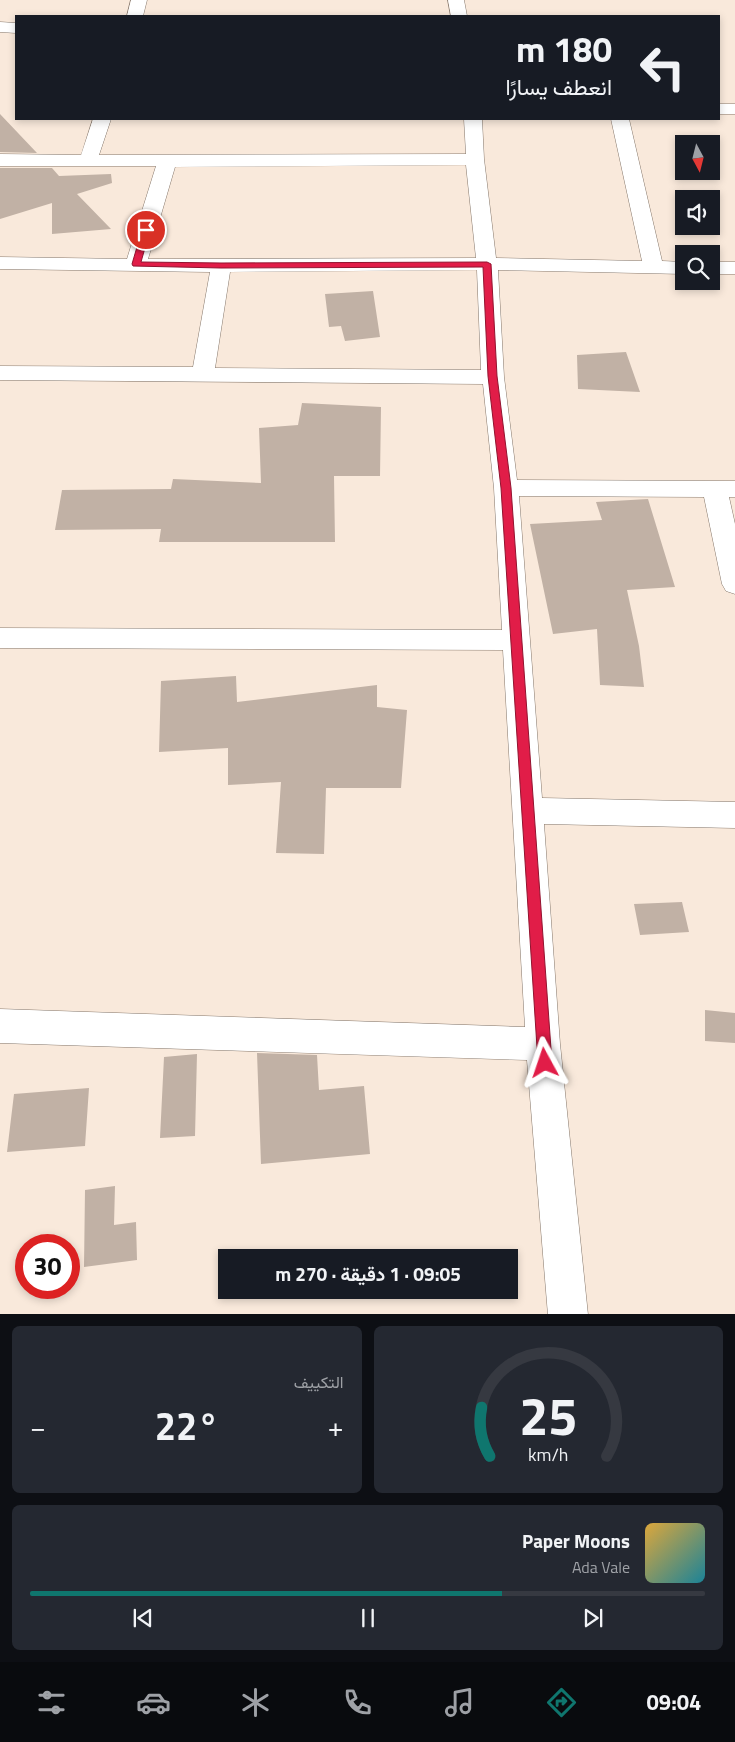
<!DOCTYPE html>
<html lang="ar">
<head>
<meta charset="utf-8">
<style>
  :root { --surface:#171b24; --page:#242831; --text:#f1f3f6; --muted:#9ea1a6; --line:#363941; --accent:#0f766e }
  body { margin:0; font-family:"Titillium Web",Vazirmatn,sans-serif; background:var(--page); color:var(--text); direction:rtl; height:100vh; display:flex; flex-direction:column; font-size:19px; white-space:nowrap }
  * { box-sizing:border-box; margin:0 }
  p { font-size:16px; color:var(--muted) }
  .icon { flex:none; width:28px; height:28px; fill:none; stroke:currentColor; stroke-width:2; stroke-linecap:round; stroke-linejoin:round }
  .map { position:relative; height:1314px; overflow:hidden; direction:ltr }
  .drawer { display:flex; flex-direction:column; gap:12px; padding:12px; background:#0d0f14; flex:1 }
  .drawer>* { flex:none }
  .banner { position:absolute; left:15px; top:15px; width:705px; height:105px; border-radius:0px; box-shadow:0 2px 8px #0003; direction:rtl; background:#171b24; color:var(--text); overflow:hidden }
  .needle { width:32px; rotate:173deg }
  .controls { position:absolute; left:675px; top:135px; display:grid; gap:10px }
  .controls a { display:grid; place-items:center; width:45px; height:45px; border-radius:0px; background:var(--surface); box-shadow:0 2px 8px #0003; font-size:25px }
  .speed { position:absolute; left:15px; top:1234px; display:flex; gap:10px; font-size:25px; font-weight:700; text-align:center }
  .speed>* { display:grid; place-content:center; width:65px; height:65px; border-radius:50%; background:var(--surface); box-shadow:0 2px 8px #0003; line-height:1 }
  .speed .limit { border:8px solid #d22; background:#fff; color:#111 }
  .pin { position:absolute; display:grid; place-items:center; width:42px; height:42px; color:#fff; margin:-21px; border:2px solid #fff; border-radius:50%; box-shadow:0 1px 5px #0007 }
  .me { position:absolute; width:55px; margin:-28px; rotate:355deg; stroke-linejoin:round; filter:drop-shadow(0 0 4px #0008) }
  .turn { display:flex; align-items:center; gap:18px; height:105px; padding:0 25px; font-size:22px }
  .turn .icon { width:65px; height:65px; stroke-width:2.5 }
  .turn b { display:block; font-size:35px; line-height:42px }
  .big { font-size:38px; font-weight:700; line-height:1.1 }
  .drawer .tile { flex:1; display:flex; flex-direction:column; justify-content:center; gap:8px; min-width:0; padding:0 18px; border-radius:8px; background:var(--page) }
  .drawer .dial { align-items:center; gap:0 }
  .dial svg { height:130px; overflow:visible; fill:none; stroke:var(--line); stroke-width:7; stroke-linecap:round; text-anchor:middle }
  .dial text { fill:var(--text); stroke:none }
  .song { display:flex; align-items:center; gap:15px }
  .cover { width:60px; height:60px; border-radius:8px; background:linear-gradient(135deg,hsl(40 70% 55%),hsl(190 70% 35%)) }
  .played { height:5px; border-radius:2px; background:linear-gradient(90deg,var(--accent) 70%,var(--line) 70%) }
  .keys { display:flex; justify-content:space-around; direction:ltr }
  .heat { display:flex; justify-content:space-between; align-items:center; font-size:28px; direction:ltr }
  .drawer .tiles { flex:1; display:grid; gap:12px; grid-template-columns:1fr 1fr }
  .tile:last-child { grid-column:span 2 }
  .trip { position:absolute; left:218px; top:1249px; width:300px; height:50px; border-radius:0px; background:var(--surface); box-shadow:0 2px 8px #0003; font-weight:700; line-height:50px; text-align:center; direction:rtl }
  .menu { display:flex; height:80px; justify-content:space-around; align-items:center; background:#090b0e; color:var(--muted) }
  .menu .icon { width:35px; height:35px }
  .menu .active { color:var(--accent) }
  .menu b { font-size:22px; color:var(--text) }
  .map>svg:first-child { display:block }
  .building { fill:#c1b1a5 }
  .lines { fill:none; stroke-linecap:round; stroke-linejoin:round }
  .minor-casing { stroke:#85776b; stroke-width:1 }
  .minor { fill:#fff; fill-rule:evenodd }
  .route { fill:#e11d48; stroke:#92132f }
</style>
</head>
<body>
<div class="map">
<svg width="735" height="1315" viewBox="0 0 735 1315">
  <rect width="100%" height="100%" fill="#f9e9db"/>
  <path class="building" d="M 0,114 L 37,153 L 0,152 Z
    M 0,168 L 52,168 L 59,176 L 111,174 L 112,183 L 77,194 L 111,229 L 52,234 L 52,203 L 0,219 Z
    M 373,291 L 380,337 L 345,341 L 341,326 L 329,327 L 325,294 Z
    M 626,352 L 640,392 L 578,389 L 577,355 Z
    M 302,403 L 381,407 L 380,476 L 334,476 L 335,542 L 159,542 L 161,529 L 55,530 L 62,490 L 171,489 L 173,479 L 261,483 L 259,428 L 298,425 Z
    M 648,499 L 675,587 L 627,590 L 639,646 L 644,687 L 600,685 L 597,629 L 553,634 L 530,524 L 602,520 L 596,502 Z
    M 236,676 L 237,702 L 377,685 L 377,707 L 407,710 L 401,788 L 326,788 L 324,854 L 276,853 L 281,782 L 228,785 L 228,748 L 159,752 L 161,681 Z
    M 682,902 L 689,932 L 640,935 L 634,904 Z
    M 705,1010 L 735,1013 L 735,1043 L 705,1041 Z
    M 257,1053 L 317,1055 L 319,1090 L 364,1086 L 370,1154 L 261,1164 Z
    M 197,1054 L 195,1136 L 160,1138 L 164,1057 Z
    M 89,1088 L 85,1146 L 7,1152 L 14,1094 Z
    M 115,1186 L 114,1225 L 136,1222 L 137,1260 L 84,1267 L 85,1190 Z"/>
  <g class="lines">
    <defs>
      <path id="minor" d="M 131,0 L 147,0 L 143,16 L 127,16 Z
        M 448,0 L 464,0 L 467,16 L 451,16 Z
        M 0,22 L 16,23 L 16,33 L 0,32 Z
        M 719,104 L 735,104 L 735,114 L 719,114 Z
        M 93,119 L 111,119 L 99,155 L 466,154 L 464,119 L 482,119 L 484,159 L 496,258 L 642,261 L 611,119 L 629,119 L 662,261 L 684,262 L 684,274 L 498,270 L 504,377 L 517,480 L 735,481 L 735,497 L 729,497 L 735,524 L 735,594 L 726,591 L 722,584 L 704,497 L 519,496 L 542,798 L 735,802 L 735,828 L 544,824 L 560,1044 L 588,1315 L 548,1315 L 527,1060 L 0,1043 L 0,1009 L 525,1027 L 503,650 L 0,648 L 0,628 L 502,630 L 494,488 L 483,384 L 0,380 L 0,366 L 193,367 L 210,272 L 0,269 L 0,257 L 127,259 L 156,166 L 0,166 L 0,154 L 81,155 ZM 466,165 L 476,258 L 148,259 L 175,167 ZM 477,270 L 481,370 L 215,368 L 230,272 Z
        M 711,262 L 735,262 L 735,274 L 711,274 Z"/>
    </defs>
    <use href="#minor" class="minor-casing"/>
    <use href="#minor" class="minor"/>
  </g>
  <path class="route" d="M 146,227 L 150,230 L 141,262 L 221,263 L 487,262 L 491,264 L 497,376 L 511,488 L 552,1063 L 550,1068 L 545,1070 L 540,1068 L 538,1063 L 501,488 L 488,376 L 483,267 L 221,268 L 133,266 L 132,264 L 142,230 Z"/>
</svg>
<div class="controls">
<a><svg class="needle" viewBox="-14 -14 28 28"><path d="M0-13l5 13h-10z" fill="#e53935"/><path d="M0 13l5-13h-10z" fill="#9ea1a6"/></svg></a>
<a><svg class="icon" aria-label="sound" viewBox="0 0 24 24"><path d="M4 9h4l5-4v14l-5-4H4zM17 9q2 3 0 6"/></svg></a>
<a><svg class="icon" aria-label="search" viewBox="0 0 24 24"><circle cx="10" cy="10" r="6"/><path d="M15 15l6 6"/></svg></a>
</div>
<div class="speed"><div class="limit">30</div></div>
<div class="pin" style="left:146px;top:230px;background:#d93025"><svg class="icon" aria-label="arrive" viewBox="0 0 24 24"><path d="M6 21V4h12l-3 4 3 4H6"/></svg></div>
<svg class="me" style="left:545px;top:1063px" viewBox="-20 -20 40 40"><path d="M0-17L14 15 0 8-14 15z" fill="#e11d48" stroke="#fff" stroke-width="4"/></svg>
<div class="trip">09:05 · 1 دقيقة · 270 m</div>
<div class="banner">
<div class="turn"><svg class="icon" aria-label="left" viewBox="0 0 24 24"><path d="M17 20v-9H6M10 6l-5 5 5 5"/></svg><div><b>180 m</b>انعطف يسارًا</div></div>
</div>
</div>
<section class="drawer">
<div class="tiles">
<div class="tile dial"><svg viewBox="0 0 100 80">
<path d="M14 69A42 42 0 1 1 86 69"/>
<path d="M14 69A42 42 0 0 1 9 39" stroke="#0f766e"/>
<text x="50" y="56" font-size="32" font-weight="700">25</text>
<text x="50" y="72" font-size="11">km/h</text>
</svg></div>
<div class="tile"><p>التكييف</p>
<div class="heat"><a>−</a><b class="big">22°</b><a>+</a></div>
</div>
<div class="tile">
<div class="song"><i class="cover"></i><div><b>Paper Moons</b><p>Ada Vale</p></div></div>
<div class="played"></div>
<div class="keys"><svg class="icon" aria-label="previous" viewBox="0 0 24 24"><path d="M18 5L8 12l10 7zM5 5v14"/></svg><svg class="icon" aria-label="pause" viewBox="0 0 24 24"><path d="M8 5v14M16 5v14"/></svg><svg class="icon" aria-label="next" viewBox="0 0 24 24"><path d="M6 5l10 7-10 7zM19 5v14"/></svg></div>
</div>
</div>
</section>
<nav class="menu">
<b>09:04</b>
<svg class="icon active" aria-label="directions" viewBox="0 0 24 24"><path d="M12 3l9 9-9 9-9-9zM9 14v-3h6M13 9l2 2-2 2"/></svg>
<svg class="icon" aria-label="music" viewBox="0 0 24 24"><path d="M9 18V5l10-2v13"/><circle cx="6" cy="18" r="3"/><circle cx="16" cy="16" r="3"/></svg>
<svg class="icon" aria-label="phone" viewBox="0 0 24 24"><path d="M5 4h4l2 5-3 2q2 4 5 5l2-3 5 2v4C11 20 4 13 5 4z"/></svg>
<svg class="icon" aria-label="climate" viewBox="0 0 24 24"><path d="M12 3v18M4 7l16 10M4 17L20 7"/></svg>
<svg class="icon" aria-label="car" viewBox="0 0 24 24"><path d="M5 17H2v-5l4-1 3-4h7l3 4 3 1v5h-3M9 17h6M6 11h13"/><circle cx="7" cy="17" r="2"/><circle cx="17" cy="17" r="2"/></svg>
<svg class="icon" aria-label="filters" viewBox="0 0 24 24"><path d="M4 7h16M4 17h16"/><circle cx="9" cy="7" r="2"/><circle cx="15" cy="17" r="2"/></svg>
</nav>
</body>
</html>
